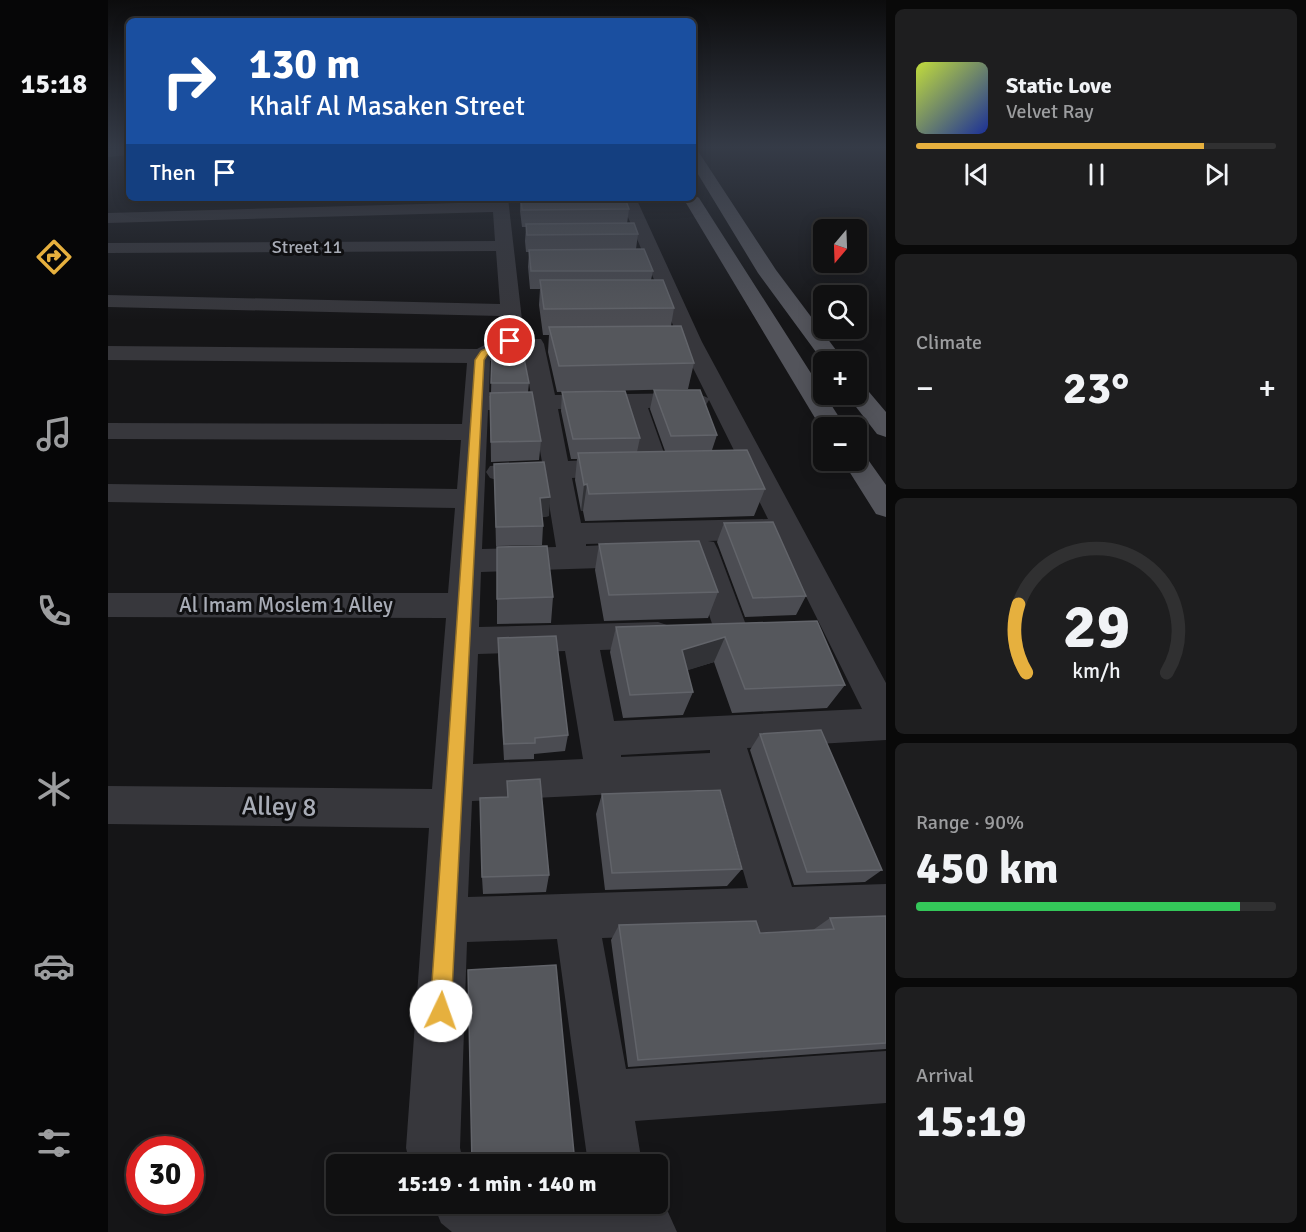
<!DOCTYPE html>
<html lang="en">
<head>
<meta charset="utf-8">
<style>
  :root { --surface:#101011; --page:#1e1e1f; --text:#f1f3f6; --muted:#9c9d9f; --line:#303031; --accent:#e6b03e }
  body { margin:0; font-family:Signika,sans-serif; background:var(--page); color:var(--text); height:100vh; display:flex; flex-direction:column; font-size:22px; white-space:nowrap }
  * { box-sizing:border-box; margin:0 }
  p { font-size:20px; color:var(--muted) }
  .icon { flex:none; width:33px; height:33px; fill:none; stroke:currentColor; stroke-width:2; stroke-linecap:round; stroke-linejoin:round }
  .map { position:relative; flex:1; overflow:hidden }
  .side { display:flex; flex-direction:column; gap:9px; padding:9px; background:#090909; width:420px }
  .side>* { flex:none }
  .top-card { position:absolute; left:18px; top:18px; width:570px; height:183px; border-radius:9px; box-shadow:0 3px 15px #0003,0 0 0 2px var(--line); background:#1a4fa0; color:#fff; overflow:hidden }
  .needle { width:39px; rotate:199deg }
  .buttons { position:absolute; left:705px; top:219px; display:grid; gap:12px }
  .buttons a { display:grid; place-items:center; width:54px; height:54px; border-radius:9px; background:var(--surface); box-shadow:0 3px 15px #0003,0 0 0 2px var(--line); font-size:30px }
  .speed { position:absolute; left:18px; top:1136px; display:flex; gap:12px; font-size:30px; font-weight:700; text-align:center }
  .speed>* { display:grid; place-content:center; width:78px; height:78px; border-radius:50%; background:var(--surface); box-shadow:0 3px 15px #0003,0 0 0 2px var(--line); line-height:1 }
  .speed .limit { border:9px solid #d22; background:#fff; color:#111 }
  .pin { position:absolute; display:grid; place-items:center; width:51px; height:51px; color:#fff; margin:-26px; border:3px solid #fff; border-radius:50%; box-shadow:0 2px 6px #0007 }
  .me { position:absolute; width:66px; margin:-33px; rotate:3deg; stroke-linejoin:round; filter:drop-shadow(0 0 4px #0008) }
  .turn { display:flex; align-items:center; gap:21px; height:126px; padding:0 24px; font-size:27px }
  .turn .icon { width:78px; height:78px; stroke-width:2.5 }
  .turn b { display:block; font-size:42px; line-height:51px }
  .then { display:flex; align-items:center; height:57px; padding:0 24px; background:#0003; gap:12px; font-size:22px }
  .big { font-size:45px; font-weight:700; line-height:1.1 }
  .side .card { flex:1; display:flex; flex-direction:column; justify-content:center; gap:9px; min-width:0; padding:0 21px; border-radius:9px; background:var(--page) }
  .side .dial { align-items:center; gap:0 }
  .dial svg { height:156px; overflow:visible; fill:none; stroke:var(--line); stroke-width:7; stroke-linecap:round; text-anchor:middle }
  .dial text { fill:var(--text); stroke:none }
  .song { display:flex; align-items:center; gap:18px }
  .cover { width:72px; height:72px; border-radius:9px; background:linear-gradient(135deg,hsl(70 70% 55%),hsl(230 70% 35%)) }
  .played { height:6px; border-radius:3px; background:linear-gradient(90deg,var(--accent) 80%,var(--line) 80%) }
  .keys { display:flex; justify-content:space-around; direction:ltr }
  .heat { display:flex; justify-content:space-between; align-items:center; font-size:33px; direction:ltr }
  .charge { height:9px; border-radius:4px; background:linear-gradient(90deg,#34c759 90%,var(--line) 0) }
  .trip { position:absolute; left:218px; top:1154px; width:342px; height:60px; border-radius:9px; background:var(--surface); box-shadow:0 3px 15px #0003,0 0 0 2px var(--line); font-weight:700; line-height:60px; text-align:center }
  main { display:flex; flex:1; min-height:0 }
  .tab-bar { display:flex; flex-direction:column; width:108px; justify-content:space-around; align-items:center; background:#060607; color:var(--muted) }
  .tab-bar .icon { width:42px; height:42px }
  .tab-bar .current { color:var(--accent) }
  .tab-bar b { font-size:27px; color:var(--text) }
  .map>svg:first-child { display:block }
  .lines { fill:none; stroke-linecap:round; stroke-linejoin:round }
  .minor { fill:#37373c; fill-rule:evenodd }
  .major { fill:#53545b; fill-rule:evenodd }
  .wall { fill:#4b4c52 }
  .shaded-wall { fill:#313236 }
  .building { fill:#55575c; stroke:#62646a; stroke-width:1.5 }
  .route { fill:#e6b03e; stroke:#967228; stroke-width:1.5 }
  .labels { text-anchor:middle; dominant-baseline:central; stroke-width:6; stroke-linejoin:round; paint-order:stroke }
  .far-street-label { font-size:18px; fill:#a8acb6; stroke:#101012 }
  .street-label { font-size:21px; fill:#a8acb6; stroke:#101012 }
  .near-street-label { font-size:26px; fill:#a8acb6; stroke:#101012 }
</style>
</head>
<body>
<main>
<nav class="tab-bar">
<b>15:18</b>
<svg class="icon current" aria-label="directions" viewBox="0 0 24 24"><path d="M12 3l9 9-9 9-9-9zM9 14v-3h6M13 9l2 2-2 2"/></svg>
<svg class="icon" aria-label="music" viewBox="0 0 24 24"><path d="M9 18V5l10-2v13"/><circle cx="6" cy="18" r="3"/><circle cx="16" cy="16" r="3"/></svg>
<svg class="icon" aria-label="phone" viewBox="0 0 24 24"><path d="M5 4h4l2 5-3 2q2 4 5 5l2-3 5 2v4C11 20 4 13 5 4z"/></svg>
<svg class="icon" aria-label="climate" viewBox="0 0 24 24"><path d="M12 3v18M4 7l16 10M4 17L20 7"/></svg>
<svg class="icon" aria-label="car" viewBox="0 0 24 24"><path d="M5 17H2v-5l4-1 3-4h7l3 4 3 1v5h-3M9 17h6M6 11h13"/><circle cx="7" cy="17" r="2"/><circle cx="17" cy="17" r="2"/></svg>
<svg class="icon" aria-label="filters" viewBox="0 0 24 24"><path d="M4 7h16M4 17h16"/><circle cx="9" cy="7" r="2"/><circle cx="15" cy="17" r="2"/></svg>
</nav>
<div class="map">
<svg width="778" height="1232" viewBox="0 0 778 1232">
  <rect width="100%" height="100%" fill="#151517"/>
  <g class="lines">
    <path class="minor" d="M 21,148 L 21,155 L 0,157 L 0,149 Z
      M 384,198 L 400,198 L 416,337 L 405,349 L 382,361 L 381,396 L 423,395 L 414,344 L 417,339 L 433,339 L 436,344 L 447,395 L 589,393 L 600,398 L 572,342 L 512,198 L 528,198 L 594,342 L 778,683 L 778,740 L 639,748 L 684,887 L 778,884 L 778,928 L 494,938 L 518,1069 L 778,1051 L 778,1103 L 527,1121 L 534,1164 L 480,1164 L 449,939 L 359,942 L 352,1148 L 356,1164 L 302,1164 L 298,1148 L 321,828 L 0,824 L 0,786 L 324,789 L 338,618 L 0,617 L 0,593 L 340,593 L 347,508 L 0,502 L 0,484 L 349,489 L 353,440 L 0,439 L 0,423 L 354,424 L 359,363 L 0,360 L 0,346 L 369,349 L 394,336 L 393,316 L 0,307 L 0,295 L 392,304 L 388,251 L 0,253 L 0,243 L 387,241 L 385,212 L 0,223 L 0,213 L 384,202 ZM 601,400 L 660,519 L 473,523 L 464,478 L 521,474 L 525,468 L 521,462 L 511,459 L 460,461 L 450,409 L 515,408 L 533,467 L 537,473 L 547,476 L 557,473 L 561,467 L 540,408 L 598,405 ZM 380,410 L 425,410 L 434,462 L 382,466 L 378,472 L 382,478 L 392,481 L 437,479 L 448,547 L 374,549 ZM 668,536 L 754,709 L 506,721 L 492,650 L 550,648 L 562,644 L 567,635 L 562,626 L 550,622 L 371,627 L 373,572 L 585,565 L 607,633 L 612,642 L 624,646 L 636,642 L 641,633 L 610,550 L 606,542 L 600,541 L 658,539 ZM 589,541 L 478,546 L 478,544 ZM 457,651 L 475,759 L 365,764 L 370,654 ZM 602,750 L 602,753 L 513,757 L 513,755 ZM 612,789 L 640,888 L 360,897 L 364,801 Z
      M 549,1200 L 560,1212 L 569,1232 L 344,1232 L 333,1223 L 325,1203 L 549,1203 Z"/>
    <path class="major" d="M 585,150 L 590,151 L 668,270 L 737,362 L 716,363 L 650,273 L 585,166 Z
      M 585,194 L 591,198 L 738,428 L 716,428 L 716,431 L 713,428 L 575,198 L 585,198 Z
      M 748,384 L 756,386 L 778,412 L 778,437 L 769,434 L 738,394 L 748,394 Z
      M 748,452 L 756,454 L 778,485 L 778,517 L 768,514 L 734,460 L 748,460 Z"/>
  </g>
  <path class="wall" d="M 412,198 L 517,198 L 521,209 L 519,224 L 530,234 L 528,249 L 545,271 L 543,280 L 566,308 L 563,326 L 586,363 L 580,389 L 449,392 L 440,352 L 441,335 L 435,335 L 431,305 L 432,289 L 422,289 L 420,267 L 421,252 L 418,252 L 417,241 L 418,227 L 414,227 L 412,211 Z
    M 384,353 L 421,383 L 420,392 L 433,441 L 431,460 L 383,462 L 382,393 L 383,393 Z
    M 546,390 L 609,435 L 604,450 L 657,489 L 646,516 L 477,521 L 475,511 L 473,511 L 467,480 L 469,459 L 463,459 L 453,411 L 454,392 L 532,438 L 529,452 L 557,451 L 542,409 Z
    M 386,464 L 441,516 L 434,517 L 435,526 L 434,545 L 388,546 Z
    M 616,523 L 698,596 L 688,615 L 637,617 L 609,542 Z
    M 491,544 L 610,592 L 600,618 L 496,621 L 487,570 Z
    M 389,547 L 445,597 L 443,623 L 389,624 Z
    M 709,621 L 737,685 L 719,708 L 624,713 L 606,662 L 579,670 L 585,692 L 575,715 L 515,718 L 502,652 L 508,627 Z
    M 390,638 L 460,735 L 457,751 L 426,754 L 426,759 L 396,760 L 390,656 Z
    M 652,734 L 774,870 L 757,882 L 686,885 L 642,750 Z
    M 399,781 L 441,875 L 438,892 L 375,894 L 374,877 L 399,797 Z
    M 494,794 L 634,869 L 619,886 L 497,890 L 488,814 Z
    M 778,916 L 778,1050 L 778,1049 L 520,1067 L 503,940 L 511,925 L 652,933 L 705,930 L 722,918 Z"/>
  <path class="shaded-wall" d="M 479,484 L 475,511 L 473,511 L 476,485 Z
    M 442,497 L 441,516 L 431,518 L 432,498 Z
    M 617,637 L 606,662 L 565,675 L 574,650 Z"/>
  <path class="building" d="M 413,198 L 517,198 L 521,209 L 414,210 Z
    M 526,223 L 530,234 L 419,235 L 418,224 Z
    M 536,249 L 545,271 L 423,271 L 421,250 Z
    M 432,280 L 555,280 L 566,308 L 436,309 Z
    M 573,326 L 586,363 L 451,366 L 441,327 Z
    M 384,353 L 415,353 L 421,383 L 383,383 Z
    M 546,390 L 592,390 L 609,435 L 563,436 Z
    M 517,391 L 532,438 L 465,439 L 454,392 Z
    M 424,392 L 433,441 L 383,442 L 382,393 Z
    M 639,450 L 657,489 L 481,494 L 479,484 L 476,485 L 470,453 Z
    M 436,462 L 442,497 L 432,498 L 435,526 L 388,527 L 386,464 Z
    M 665,522 L 698,596 L 645,598 L 616,523 Z
    M 591,541 L 610,592 L 501,595 L 491,544 Z
    M 439,546 L 445,597 L 389,599 L 389,547 Z
    M 709,621 L 737,685 L 637,689 L 617,637 L 574,650 L 585,692 L 522,695 L 508,627 Z
    M 448,636 L 460,735 L 427,738 L 427,743 L 396,744 L 390,638 Z
    M 713,730 L 774,870 L 699,872 L 652,734 Z
    M 432,779 L 441,875 L 374,877 L 372,798 L 400,797 L 399,781 Z
    M 612,790 L 634,869 L 504,873 L 494,794 Z
    M 778,916 L 778,1043 L 530,1060 L 511,925 L 648,921 L 652,933 L 726,929 L 722,918 Z
    M 448,965 L 467,1164 L 364,1164 L 360,970 Z"/>
  <linearGradient id="sky" x2="0" y2="1"><stop stop-color="#0c0c0d"/><stop offset="0.46" stop-color="#353b47"/><stop offset="1" stop-color="#353b47" stop-opacity="0"/></linearGradient>
  <rect width="778" height="320" fill="url(#sky)"/>
  <path class="route" d="M 399,339 L 407,341 L 379,355 L 376,360 L 343,1011 L 340,1019 L 333,1022 L 325,1019 L 322,1011 L 367,360 L 373,351 Z"/>
  <g class="labels">
    <g class="far-street-label">
      <text x="199" y="247">Street 11</text>
    </g>
    <g class="street-label">
      <text x="178" y="605">Al Imam Moslem 1 Alley</text>
    </g>
    <g class="near-street-label">
      <text transform="translate(171 807) rotate(1)">Alley 8</text>
    </g>
  </g>
</svg>
<div class="buttons">
<a><svg class="needle" viewBox="-14 -14 28 28"><path d="M0-13l5 13h-10z" fill="#e53935"/><path d="M0 13l5-13h-10z" fill="#9c9d9f"/></svg></a>
<a><svg class="icon" aria-label="search" viewBox="0 0 24 24"><circle cx="10" cy="10" r="6"/><path d="M15 15l6 6"/></svg></a>
<a>+</a>
<a>−</a>
</div>
<div class="speed"><div class="limit">30</div></div>
<div class="pin" style="left:402px;top:341px;background:#d93025"><svg class="icon" aria-label="arrive" viewBox="0 0 24 24"><path d="M6 21V4h12l-3 4 3 4H6"/></svg></div>
<svg class="me" style="left:333px;top:1011px" viewBox="-20 -20 40 40"><circle r="19" fill="#fff"/><path d="M0-13L10 11 0 6-10 11z" fill="#e6b03e"/></svg>
<div class="trip">15:19 · 1 min · 140 m</div>
<div class="top-card">
<div class="turn"><svg class="icon" aria-label="right" viewBox="0 0 24 24"><path d="M7 20v-9h11M14 6l5 5-5 5"/></svg><div><b>130 m</b>Khalf Al Masaken Street</div></div>
<div class="then">Then<svg class="icon" aria-label="arrive" viewBox="0 0 24 24"><path d="M6 21V4h12l-3 4 3 4H6"/></svg></div>
</div>
</div>
<section class="side">
<div class="card">
<div class="song"><i class="cover"></i><div><b>Static Love</b><p>Velvet Ray</p></div></div>
<div class="played"></div>
<div class="keys"><svg class="icon" aria-label="previous" viewBox="0 0 24 24"><path d="M18 5L8 12l10 7zM5 5v14"/></svg><svg class="icon" aria-label="pause" viewBox="0 0 24 24"><path d="M8 5v14M16 5v14"/></svg><svg class="icon" aria-label="next" viewBox="0 0 24 24"><path d="M6 5l10 7-10 7zM19 5v14"/></svg></div>
</div>
<div class="card"><p>Climate</p>
<div class="heat"><a>−</a><b class="big">23°</b><a>+</a></div>
</div>
<div class="card dial"><svg viewBox="0 0 100 80">
<path d="M14 69A42 42 0 1 1 86 69"/>
<path d="M14 69A42 42 0 0 1 10 34" stroke="#e6b03e"/>
<text x="50" y="56" font-size="32" font-weight="700">29</text>
<text x="50" y="72" font-size="11">km/h</text>
</svg></div>
<div class="card"><p>Range · 90%</p><b class="big">450 km</b><div class="charge"></div></div>
<div class="card"><p>Arrival</p><b class="big">15:19</b></div>
</section>
</main>
</body>
</html>
